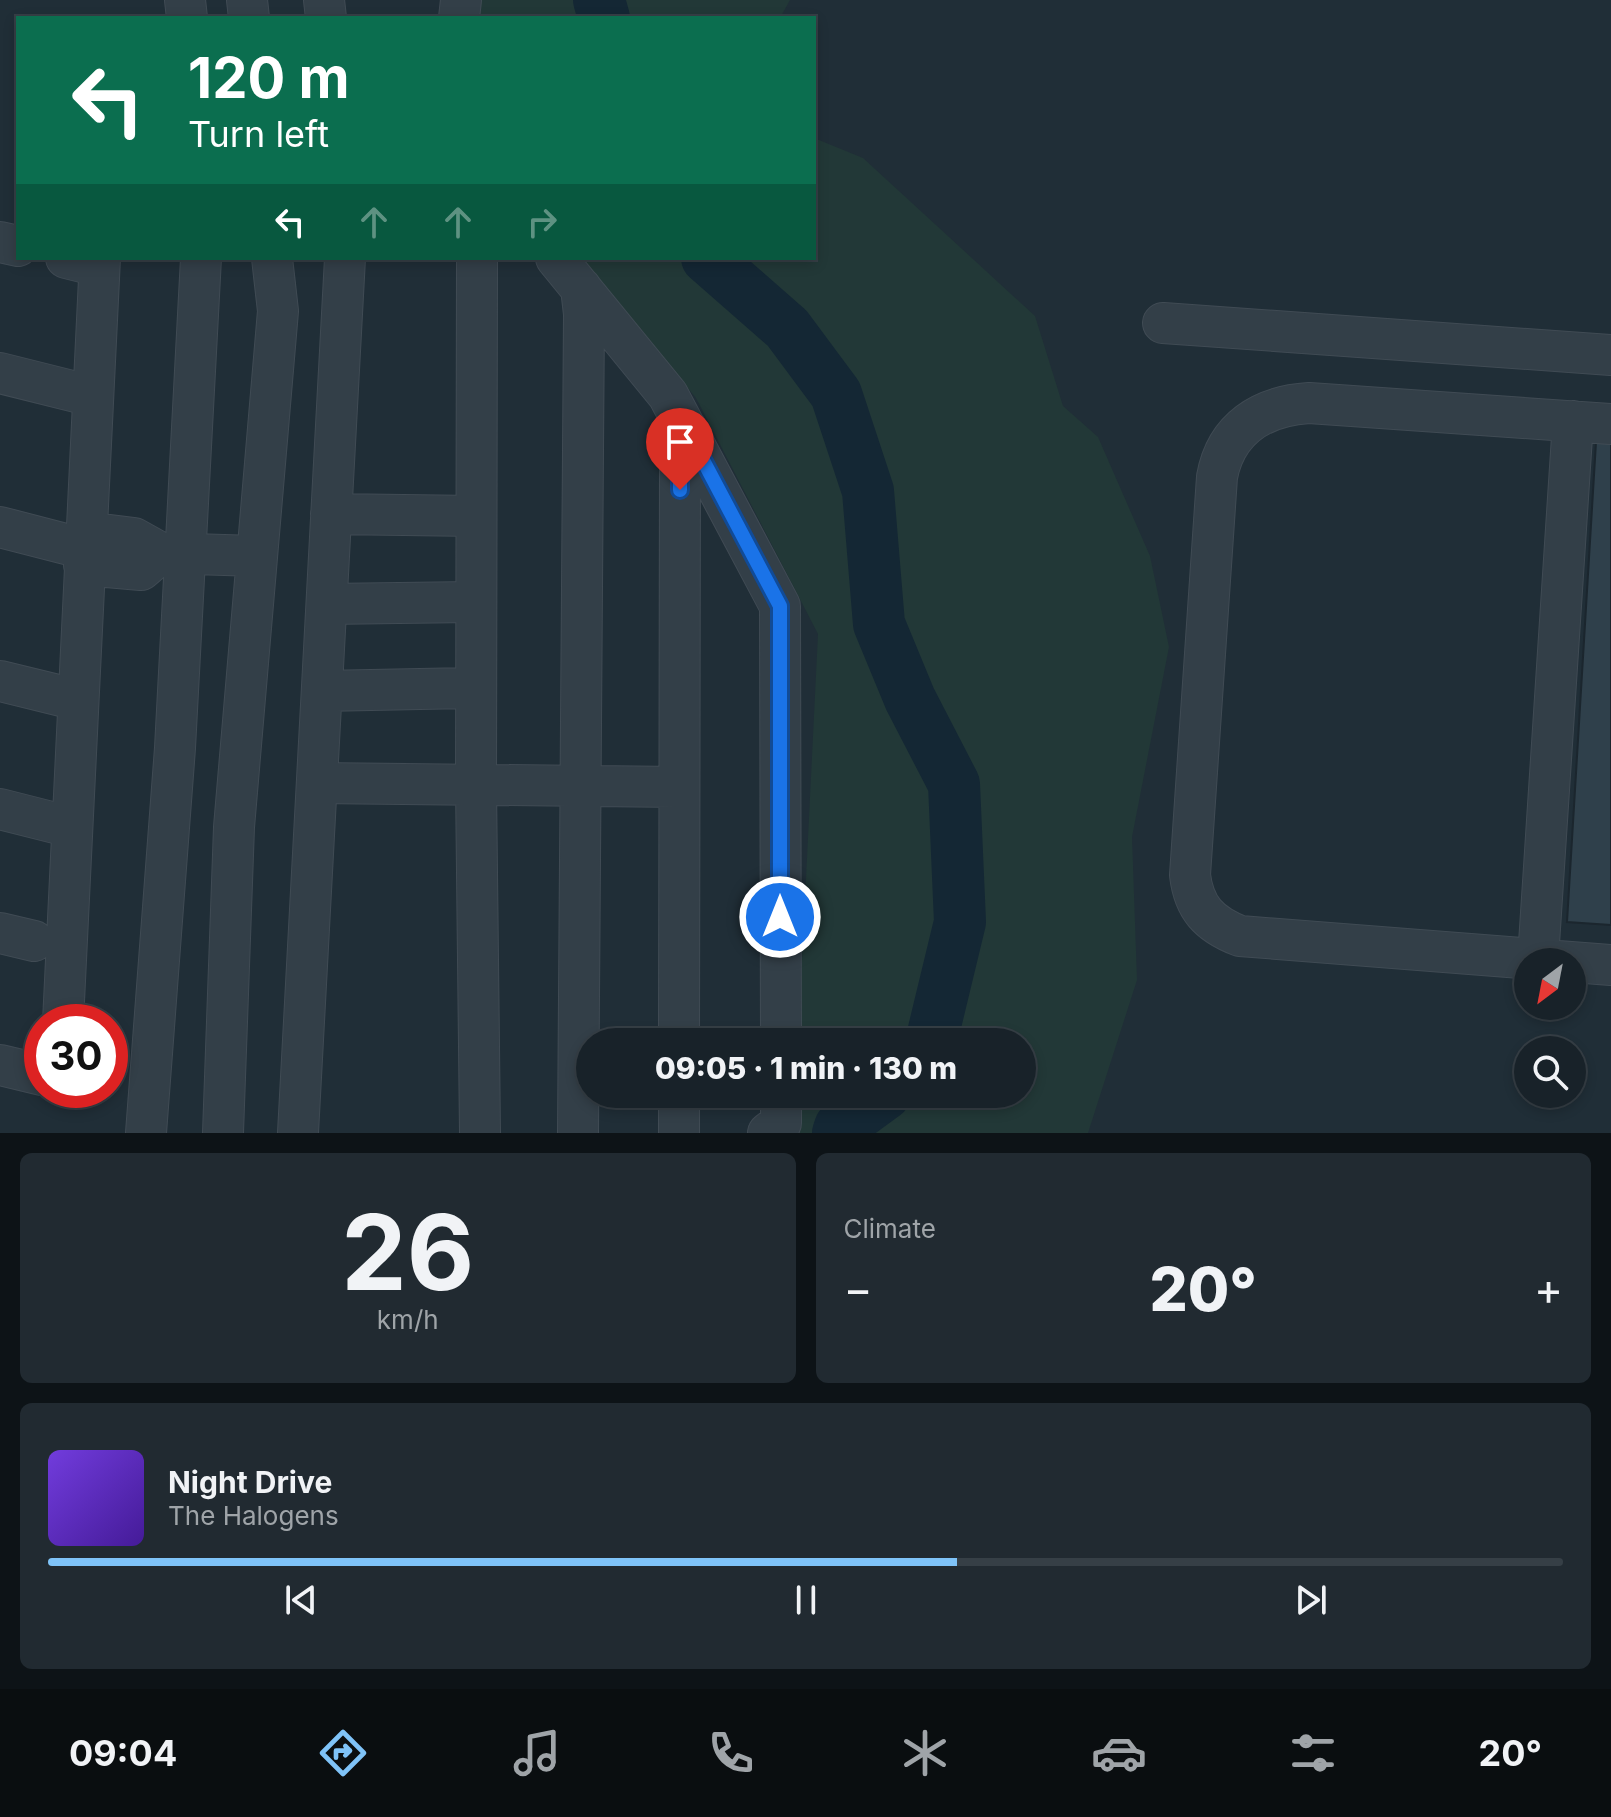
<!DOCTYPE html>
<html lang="en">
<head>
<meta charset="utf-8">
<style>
  :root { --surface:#182229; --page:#212a31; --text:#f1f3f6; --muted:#9fa4a8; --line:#363f46; --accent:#7fc3f8 }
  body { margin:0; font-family:Inter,sans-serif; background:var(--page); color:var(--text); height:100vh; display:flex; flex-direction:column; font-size:30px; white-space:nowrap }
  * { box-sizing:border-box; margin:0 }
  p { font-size:26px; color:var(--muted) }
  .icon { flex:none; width:44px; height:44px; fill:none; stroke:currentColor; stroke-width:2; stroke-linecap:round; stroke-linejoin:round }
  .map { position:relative; height:1133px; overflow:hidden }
  .details { display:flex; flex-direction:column; gap:20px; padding:20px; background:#0d1317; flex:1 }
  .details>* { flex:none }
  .hud { position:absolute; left:16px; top:16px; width:800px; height:244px; border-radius:0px; box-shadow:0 4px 12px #0003,0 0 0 2px var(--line); background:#0b6e4f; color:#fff; overflow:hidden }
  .needle { width:52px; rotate:212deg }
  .buttons { position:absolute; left:1514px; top:948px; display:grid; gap:16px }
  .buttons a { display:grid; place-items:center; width:72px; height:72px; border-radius:50%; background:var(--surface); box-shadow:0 4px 12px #0003,0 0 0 2px var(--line); font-size:40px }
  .speed { position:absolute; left:24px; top:1004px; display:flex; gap:16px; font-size:40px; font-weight:700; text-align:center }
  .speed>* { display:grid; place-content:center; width:104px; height:104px; border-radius:50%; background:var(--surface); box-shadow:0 4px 12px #0003,0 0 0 2px var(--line); line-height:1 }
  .speed .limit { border:12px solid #d22; background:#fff; color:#111 }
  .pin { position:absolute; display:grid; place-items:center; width:68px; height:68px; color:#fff; margin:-82px -34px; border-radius:50% 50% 50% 0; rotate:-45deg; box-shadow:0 0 8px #0007 }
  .pin .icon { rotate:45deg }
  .me { position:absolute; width:88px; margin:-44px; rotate:0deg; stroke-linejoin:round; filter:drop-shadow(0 0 6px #0008) }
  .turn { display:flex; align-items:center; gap:28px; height:168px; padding:0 40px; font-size:36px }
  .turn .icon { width:104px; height:104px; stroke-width:2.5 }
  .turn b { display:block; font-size:56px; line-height:68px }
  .lanes { display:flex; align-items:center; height:76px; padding:0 40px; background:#0003; justify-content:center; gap:40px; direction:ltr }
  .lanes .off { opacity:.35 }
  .big { font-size:60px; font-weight:800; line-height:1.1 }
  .details .tile { flex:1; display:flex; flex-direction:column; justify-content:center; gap:12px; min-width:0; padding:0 28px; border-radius:12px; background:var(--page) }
  .details .dial { align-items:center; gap:0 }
  .dial b { font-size:104px; line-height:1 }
  .song { display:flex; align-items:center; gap:24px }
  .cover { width:96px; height:96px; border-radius:12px; background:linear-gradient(135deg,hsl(260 70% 55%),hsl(260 70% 35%)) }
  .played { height:8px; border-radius:4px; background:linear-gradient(90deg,var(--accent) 60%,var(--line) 60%) }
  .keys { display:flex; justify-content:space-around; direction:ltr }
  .heat { display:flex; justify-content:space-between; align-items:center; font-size:44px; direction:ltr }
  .details .tiles { flex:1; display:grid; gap:20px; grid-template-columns:1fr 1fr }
  .tile:last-child { grid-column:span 2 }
  .trip { position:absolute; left:576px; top:1028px; width:460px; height:80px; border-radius:40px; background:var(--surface); box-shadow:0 4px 12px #0003,0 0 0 2px var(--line); font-weight:800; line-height:80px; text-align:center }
  .tabs { display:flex; height:128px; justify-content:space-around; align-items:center; background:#0a0e10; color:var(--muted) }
  .tabs .icon { width:56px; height:56px }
  .tabs .on { color:var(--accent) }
  .tabs b { font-size:36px; color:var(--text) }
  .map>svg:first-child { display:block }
  .green { fill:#223837 }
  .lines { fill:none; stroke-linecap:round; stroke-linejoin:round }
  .river { stroke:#142734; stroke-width:52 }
  .building { fill:#2f404b; stroke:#1b262e; stroke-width:2 }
  .minor-casing { stroke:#404b54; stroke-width:42 }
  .minor { stroke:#333f48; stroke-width:40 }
  .route-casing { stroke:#114b97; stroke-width:20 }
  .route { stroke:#1a73e8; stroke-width:14 }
</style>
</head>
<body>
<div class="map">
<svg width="1611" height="1133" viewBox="0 0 1611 1133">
  <rect width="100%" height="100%" fill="#202e37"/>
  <path class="green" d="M 476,0 L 790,0 L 780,18 L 474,18 Z
    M 814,138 L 863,158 L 1035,316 L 1063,406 L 1098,437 L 1150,556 L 1169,647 L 1132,837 L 1137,980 L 1088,1133 L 793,1133 L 795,1094 L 1022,1094 L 1022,1042 L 798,1042 L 818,634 L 696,398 L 580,258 L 814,258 Z"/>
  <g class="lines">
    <path class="river" d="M 599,0 L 604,18
      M 707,258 L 787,328 L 836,394 L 868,491 L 879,624 L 910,699 L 954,784 L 960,922 L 931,1042
      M 838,1133 L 840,1127 L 885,1094"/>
  </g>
  <path class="building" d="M 1596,442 L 1611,443 L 1611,925 L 1567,922 Z"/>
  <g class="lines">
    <defs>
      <path id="minor" d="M 185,0 L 187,18
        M 247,0 L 249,18
        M 324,0 L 326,18
        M 459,18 L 461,0
        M 0,242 L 18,246
        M 66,258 L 98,266
        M 477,258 L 476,785 L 480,1133
        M 556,258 L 668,395 L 780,606 L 781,1042
        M 1163,323 L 1611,355
        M 0,373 L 92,396
        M 1611,424 L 1309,403 C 1262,406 1226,428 1217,477 L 1190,875 C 1194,908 1209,924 1240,936 L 1611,965
        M 331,514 L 476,516
        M 0,527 L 85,549
        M 86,532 L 134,538 L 161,553 L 257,556
        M 84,565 L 141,570 L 161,553
        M 327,604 L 471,602
        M 0,681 L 78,700
        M 322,691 L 469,688
        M 317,783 L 679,787
        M 0,809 L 67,826
        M 0,933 L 34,941
        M 1538,959 L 1573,421
        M 63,1022 L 100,258
        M 679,1042 L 680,460 L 686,428
        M 0,1065 L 42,1075
        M 146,1133 L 175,748 L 201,258
        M 223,1133 L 234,827 L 278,311 L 272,258
        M 298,1133 L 345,258
        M 578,1133 L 584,314 L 581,288
        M 679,1133 L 679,1094
        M 768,1133 L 781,1123 L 781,1094"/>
    </defs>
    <use href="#minor" class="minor-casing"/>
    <use href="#minor" class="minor"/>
  </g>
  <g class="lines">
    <defs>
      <path id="route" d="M 680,490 L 680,460 L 686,428 L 780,606 L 780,917"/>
    </defs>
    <use href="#route" class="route-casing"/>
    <use href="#route" class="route"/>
  </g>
</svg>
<div class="buttons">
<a><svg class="needle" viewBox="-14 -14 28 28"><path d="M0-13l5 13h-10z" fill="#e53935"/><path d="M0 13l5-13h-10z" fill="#9fa4a8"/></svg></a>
<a><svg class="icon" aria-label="search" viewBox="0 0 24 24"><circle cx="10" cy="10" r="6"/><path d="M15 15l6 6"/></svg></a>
</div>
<div class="speed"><div class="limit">30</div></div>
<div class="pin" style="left:680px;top:490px;background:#d93025"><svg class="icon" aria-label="arrive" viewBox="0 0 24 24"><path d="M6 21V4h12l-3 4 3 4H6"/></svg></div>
<svg class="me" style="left:780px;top:917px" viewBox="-20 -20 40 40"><circle r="17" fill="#1a73e8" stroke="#fff" stroke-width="3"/><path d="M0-11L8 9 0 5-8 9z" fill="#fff"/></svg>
<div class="trip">09:05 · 1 min · 130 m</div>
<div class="hud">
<div class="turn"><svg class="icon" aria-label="left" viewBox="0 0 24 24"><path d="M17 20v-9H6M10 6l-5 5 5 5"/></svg><div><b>120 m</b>Turn left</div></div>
<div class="lanes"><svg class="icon" aria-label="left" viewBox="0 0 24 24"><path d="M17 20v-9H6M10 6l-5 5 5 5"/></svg><svg class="icon off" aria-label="ahead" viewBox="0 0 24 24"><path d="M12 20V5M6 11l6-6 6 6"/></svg><svg class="icon off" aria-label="ahead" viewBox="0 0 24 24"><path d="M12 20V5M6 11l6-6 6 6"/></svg><svg class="icon off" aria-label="right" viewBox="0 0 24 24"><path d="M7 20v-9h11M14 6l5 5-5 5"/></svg></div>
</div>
</div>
<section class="details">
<div class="tiles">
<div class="tile dial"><b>26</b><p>km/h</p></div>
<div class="tile"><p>Climate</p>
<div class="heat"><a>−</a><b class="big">20°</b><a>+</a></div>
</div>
<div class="tile">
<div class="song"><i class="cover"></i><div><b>Night Drive</b><p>The Halogens</p></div></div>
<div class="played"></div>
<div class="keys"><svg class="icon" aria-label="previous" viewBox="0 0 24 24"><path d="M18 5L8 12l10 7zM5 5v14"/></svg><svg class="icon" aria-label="pause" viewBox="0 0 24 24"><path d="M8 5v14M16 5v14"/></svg><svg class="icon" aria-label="next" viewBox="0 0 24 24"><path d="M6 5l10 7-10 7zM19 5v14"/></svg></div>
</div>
</div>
</section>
<nav class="tabs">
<b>09:04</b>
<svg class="icon on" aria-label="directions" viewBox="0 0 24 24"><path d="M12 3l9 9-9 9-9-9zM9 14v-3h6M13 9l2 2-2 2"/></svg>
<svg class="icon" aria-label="music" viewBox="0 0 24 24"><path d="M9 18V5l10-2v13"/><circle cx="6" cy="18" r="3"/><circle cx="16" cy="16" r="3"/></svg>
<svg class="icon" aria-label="phone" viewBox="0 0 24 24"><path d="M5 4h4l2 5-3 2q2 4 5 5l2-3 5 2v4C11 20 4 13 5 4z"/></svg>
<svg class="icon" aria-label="climate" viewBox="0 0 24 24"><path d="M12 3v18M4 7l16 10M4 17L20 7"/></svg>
<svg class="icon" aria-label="car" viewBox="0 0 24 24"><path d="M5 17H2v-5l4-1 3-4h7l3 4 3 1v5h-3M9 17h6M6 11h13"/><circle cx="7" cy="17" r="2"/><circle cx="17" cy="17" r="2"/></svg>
<svg class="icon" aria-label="filters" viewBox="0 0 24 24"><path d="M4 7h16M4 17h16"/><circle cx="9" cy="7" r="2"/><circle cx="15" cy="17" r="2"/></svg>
<b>20°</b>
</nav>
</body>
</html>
